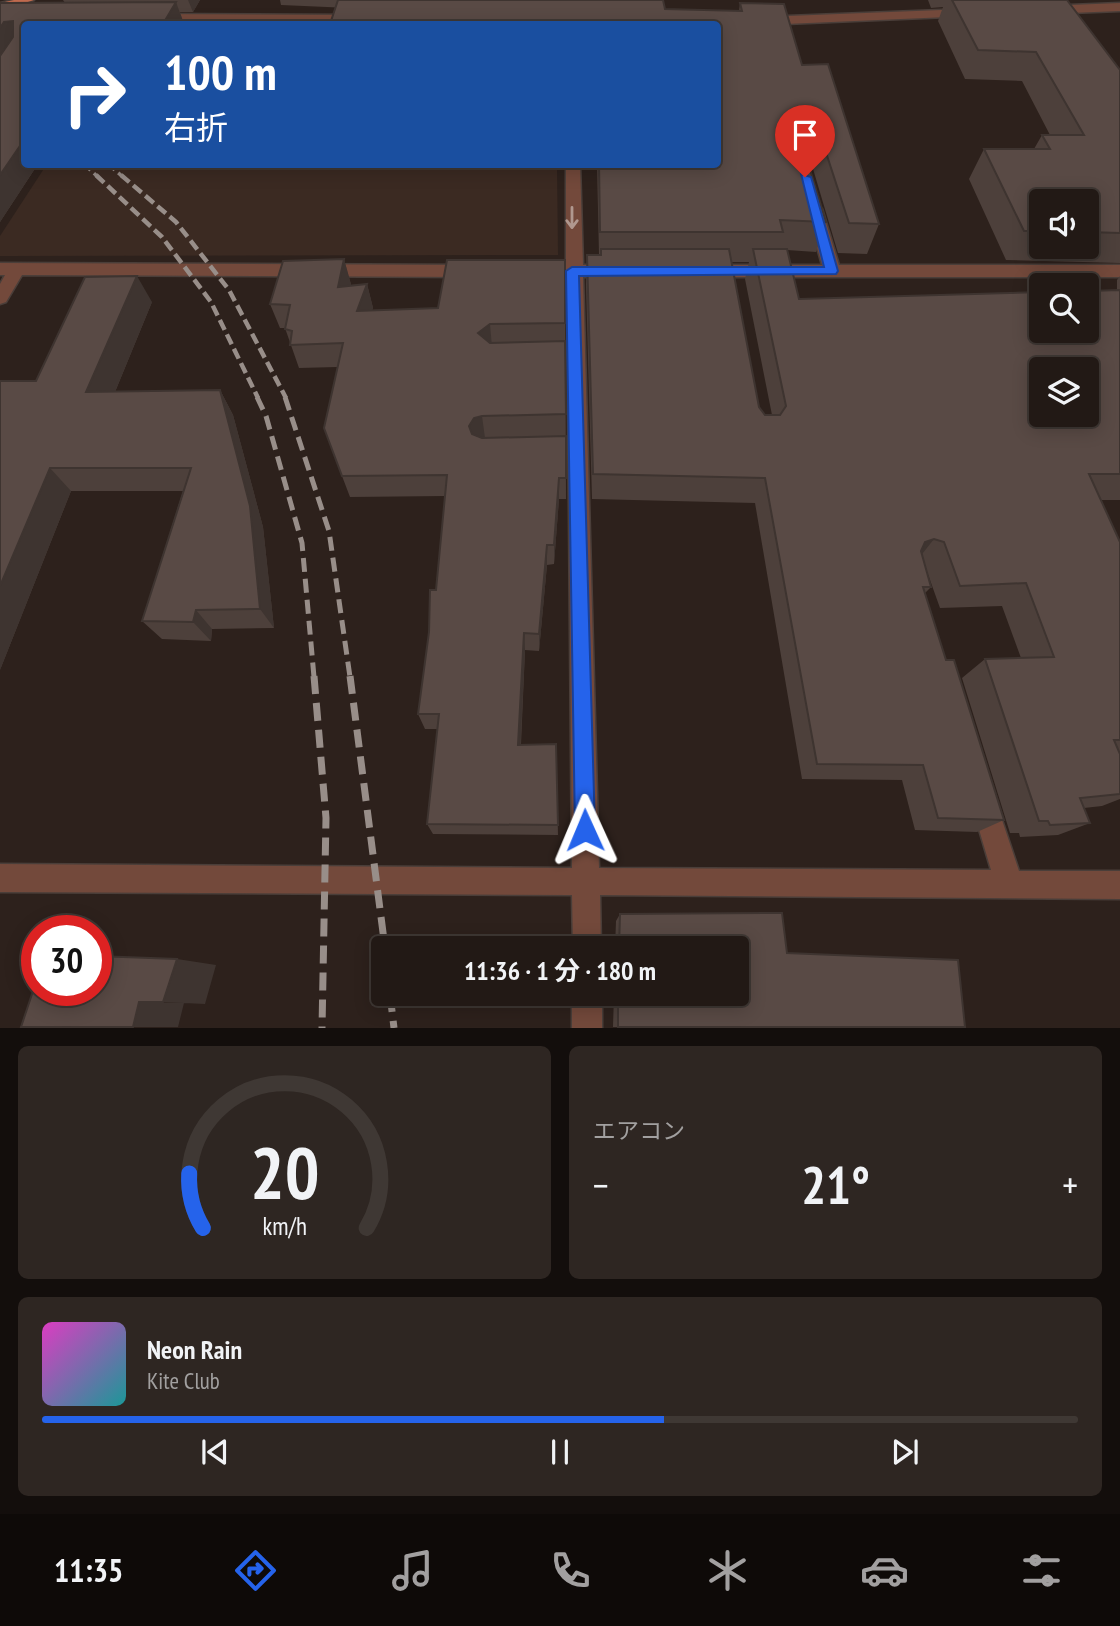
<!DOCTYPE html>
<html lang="ja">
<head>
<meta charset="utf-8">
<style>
  :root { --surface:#221915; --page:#2e2622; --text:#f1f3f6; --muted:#a2a0a0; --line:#3f3834; --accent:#2563eb }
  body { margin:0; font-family:"PT Sans Narrow","Noto Sans JP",sans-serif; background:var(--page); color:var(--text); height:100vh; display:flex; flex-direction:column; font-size:26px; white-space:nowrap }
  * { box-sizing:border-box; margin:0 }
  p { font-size:23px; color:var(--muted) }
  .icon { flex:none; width:38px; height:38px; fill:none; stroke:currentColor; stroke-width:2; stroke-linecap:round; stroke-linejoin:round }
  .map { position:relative; height:1028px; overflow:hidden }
  .side { display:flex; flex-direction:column; gap:18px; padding:18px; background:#130e0c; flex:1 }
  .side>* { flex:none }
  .guide { position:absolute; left:21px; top:21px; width:700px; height:147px; border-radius:7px; box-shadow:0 4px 18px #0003,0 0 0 2px var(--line); background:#1a4fa0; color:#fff; overflow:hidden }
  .fabs { position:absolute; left:1029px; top:189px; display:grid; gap:14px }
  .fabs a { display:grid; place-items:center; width:70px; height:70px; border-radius:7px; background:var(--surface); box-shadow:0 4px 18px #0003,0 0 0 2px var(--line); font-size:35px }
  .speed { position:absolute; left:21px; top:915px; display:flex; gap:14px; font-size:35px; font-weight:700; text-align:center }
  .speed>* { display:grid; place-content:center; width:91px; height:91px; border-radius:50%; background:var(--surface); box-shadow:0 4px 18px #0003,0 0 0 2px var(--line); line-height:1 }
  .speed .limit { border:10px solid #d22; background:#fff; color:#111 }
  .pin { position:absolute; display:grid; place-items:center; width:60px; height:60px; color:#fff; margin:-72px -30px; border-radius:50% 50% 50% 0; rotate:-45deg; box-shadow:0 0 7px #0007 }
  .pin .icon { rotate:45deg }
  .me { position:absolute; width:77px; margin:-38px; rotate:359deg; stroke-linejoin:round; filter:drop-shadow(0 0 5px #0008) }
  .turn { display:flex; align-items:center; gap:24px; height:147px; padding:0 28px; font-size:32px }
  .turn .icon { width:91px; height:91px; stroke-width:2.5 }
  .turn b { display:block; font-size:49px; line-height:60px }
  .big { font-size:52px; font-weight:700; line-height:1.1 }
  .side .tile { flex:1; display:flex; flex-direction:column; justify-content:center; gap:10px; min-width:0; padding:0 24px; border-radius:10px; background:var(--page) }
  .side .dial { align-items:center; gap:0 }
  .dial svg { height:182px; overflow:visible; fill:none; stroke:var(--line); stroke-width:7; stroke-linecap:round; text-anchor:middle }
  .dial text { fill:var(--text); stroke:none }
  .song { display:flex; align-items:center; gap:21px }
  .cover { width:84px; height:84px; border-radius:10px; background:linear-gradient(135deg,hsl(310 70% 55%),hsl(180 70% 35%)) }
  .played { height:7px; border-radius:4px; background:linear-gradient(90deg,var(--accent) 60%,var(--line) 60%) }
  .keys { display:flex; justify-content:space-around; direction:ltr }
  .heat { display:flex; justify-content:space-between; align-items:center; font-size:38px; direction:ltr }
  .side .tiles { flex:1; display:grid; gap:18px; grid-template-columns:1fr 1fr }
  .tile:last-child { grid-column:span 2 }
  .trip { position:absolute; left:371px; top:936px; width:378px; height:70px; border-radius:7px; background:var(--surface); box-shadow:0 4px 18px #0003,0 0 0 2px var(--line); font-weight:700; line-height:70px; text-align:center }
  .dock { display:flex; height:112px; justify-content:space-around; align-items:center; background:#0e0a08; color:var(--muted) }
  .dock .icon { width:49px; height:49px }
  .dock .current { color:var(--accent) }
  .dock b { font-size:32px; color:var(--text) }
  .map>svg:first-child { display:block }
  .built { fill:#3b2a22 }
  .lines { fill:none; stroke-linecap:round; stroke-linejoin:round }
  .minor-casing { stroke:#4a3e39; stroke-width:3 }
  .major-casing { stroke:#4a3e39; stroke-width:3 }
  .minor { fill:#73493b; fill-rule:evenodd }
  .major { fill:#c16a4e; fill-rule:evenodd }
  .rail-far3 { stroke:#988e89; stroke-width:3.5; stroke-dasharray:9 4.5; stroke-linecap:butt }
  .rail-far2 { stroke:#988e89; stroke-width:4.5; stroke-dasharray:11 5; stroke-linecap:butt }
  .rail-far1 { stroke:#988e89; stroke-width:5; stroke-dasharray:14 7; stroke-linecap:butt }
  .rail { stroke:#988e89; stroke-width:7; stroke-dasharray:18 9; stroke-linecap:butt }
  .wall { fill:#4d403b; fill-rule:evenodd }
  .shaded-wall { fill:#3e3430 }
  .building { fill:#594a45; stroke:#3e3430; stroke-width:2; fill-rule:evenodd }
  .oneway { stroke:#b0988f }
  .route { fill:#2563eb; stroke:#184099; stroke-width:2 }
</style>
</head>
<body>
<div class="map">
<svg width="1120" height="1028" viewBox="0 0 1120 1028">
  <rect width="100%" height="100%" fill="#2d211c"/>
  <path class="built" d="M 47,164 L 557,165 L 558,255 L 0,256 L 0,236 Z"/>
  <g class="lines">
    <defs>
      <path id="minor" d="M 1120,3 L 1120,11 L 1045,14 L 1039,10 L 1045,6 Z
        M 967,9 L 973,13 L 971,16 L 762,25 L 756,21 L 762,17 Z
        M 149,14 L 358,15 L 364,19 L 358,23 L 153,21 L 147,17 Z
        M 566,164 L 580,164 L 583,265 L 614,265 L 622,271 L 614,277 L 583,277 L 599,868 L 991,870 L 970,799 L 974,790 L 983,786 L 992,790 L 1019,871 L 1120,871 L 1120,899 L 600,895 L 601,948 L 573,948 L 572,895 L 0,892 L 0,864 L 572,868 L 567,277 L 538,277 L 530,271 L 538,265 L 566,265 Z
        M 814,204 L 822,209 L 839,265 L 1120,265 L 1120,277 L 706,277 L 698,271 L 706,265 L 822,265 L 806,209 Z
        M 0,263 L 474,265 L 482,271 L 474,277 L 22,275 L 6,302 L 0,304 L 0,284 L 5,275 L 0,275 Z
        M 572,994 L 602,994 L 602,1028 L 572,1028 Z"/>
      <path id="major" d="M 14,0 L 34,0 L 0,11 L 0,3 Z"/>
    </defs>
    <use href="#minor" class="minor-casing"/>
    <use href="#major" class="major-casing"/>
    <use href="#minor" class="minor"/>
    <use href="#major" class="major"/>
    <path class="rail-far3" d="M 84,164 L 98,177
      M 108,164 L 123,177"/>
    <path class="rail-far2" d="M 96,175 L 162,237 L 211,302 L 258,398
      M 121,175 L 176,222 L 229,290 L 286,398"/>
    <path class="rail-far1" d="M 257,397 L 266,416 L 302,543 L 314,677
      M 285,397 L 329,531 L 350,677"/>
    <path class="rail" d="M 314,676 L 326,818 L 322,1028
      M 350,676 L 385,948
      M 390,994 L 394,1028"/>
  </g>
  <path class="wall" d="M 63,0 L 200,0 L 193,12 L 180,12 L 184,24 L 24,24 L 24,164 L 38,164 L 0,222 L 0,3 L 65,3 Z
    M 280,0 L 663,0 L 665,9 L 739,11 L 740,3 L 802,65 L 879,224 L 867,254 L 838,253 L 808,152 L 804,150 L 826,222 L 816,252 L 787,250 L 799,299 L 1117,290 L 1117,280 L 1120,276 L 1120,500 L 1101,500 L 1120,542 L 1120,799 L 1102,806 L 1084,808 L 1090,823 L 1058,835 L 1020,837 L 1019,833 L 1010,833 L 962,678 L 985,659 L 1021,658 L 1002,606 L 940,608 L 925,566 L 931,587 L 925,593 L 946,660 L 1004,820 L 977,832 L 915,830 L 902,780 L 802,779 L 755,503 L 592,499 L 586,284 L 587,255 L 599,255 L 597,164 L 718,164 L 718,24 L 281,5 ZM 732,262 L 749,262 L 745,279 L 772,415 L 765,415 L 759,407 Z
    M 928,0 L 1067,0 L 1120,70 L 1120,263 L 1006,260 L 969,179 L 984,149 L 1034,149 L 1042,135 L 1050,135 L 1022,81 L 965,79 L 938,21 L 943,7 L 931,8 ZM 1041,201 L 1087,201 L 1087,247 L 1041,247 Z
    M 344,259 L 351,285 L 367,284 L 373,308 L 372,310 L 438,308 L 565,260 L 566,499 L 559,499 L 554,564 L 547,565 L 539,651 L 525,650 L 521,744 L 556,744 L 558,835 L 433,834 L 427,824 L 438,729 L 425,729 L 418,714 L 436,590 L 445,496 L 350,497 L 342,476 L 337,367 L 299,368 L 285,328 L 280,328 L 270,304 Z
    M 152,302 L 115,392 L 220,390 L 233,415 L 263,527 L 274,628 L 212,629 L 211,641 L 162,639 L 142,621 L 183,491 L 71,491 L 0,670 L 36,381 Z
    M 620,914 L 787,953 L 965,1027 L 613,1027 L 614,994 L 737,994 L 737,948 L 615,948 L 616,921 Z"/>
  <path class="shaded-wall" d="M 188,0 L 200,0 L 193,12 Z
    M 176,2 L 184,24 L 163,24 Z
    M 13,21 L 24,42 L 0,70 L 0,28 L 4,22 Z
    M 808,117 L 799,147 L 796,124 Z
    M 24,140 L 24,164 L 38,164 L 0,222 L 0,175 Z
    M 344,259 L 351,284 L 345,311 L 338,287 Z
    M 137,276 L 152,302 L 105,416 L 86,392 Z
    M 367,284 L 373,308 L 364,335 L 357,311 Z
    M 490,324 L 492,347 L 478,333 Z
    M 220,390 L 233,415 L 263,527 L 274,628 L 260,609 Z
    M 482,416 L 485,438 L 473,448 L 469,426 L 474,418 Z
    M 50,468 L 71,491 L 0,670 L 0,586 Z
    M 559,478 L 559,499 L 554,564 L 554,545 Z
    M 934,539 L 915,563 L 925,542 Z
    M 547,545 L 547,565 L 539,651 L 539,634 Z
    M 196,610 L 212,629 L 211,641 L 193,622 Z
    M 524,633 L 525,650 L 520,758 L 518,745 Z
    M 177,959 L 216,965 L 205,1004 L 163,1002 Z
    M 139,1002 L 184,1003 L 178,1027 L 133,1027 Z"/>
  <path class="building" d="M 338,0 L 663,0 L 665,9 L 742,11 L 740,3 L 784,4 L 802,65 L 828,64 L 879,224 L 849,223 L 816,122 L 808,117 L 796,124 L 826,222 L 780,220 L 783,232 L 600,232 L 599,164 L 718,164 L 718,24 L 330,24 Z
    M 952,0 L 1067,0 L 1120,70 L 1120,233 L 1087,232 L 1087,201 L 1041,201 L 1041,231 L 1024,231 L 984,149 L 1050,149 L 1042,135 L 1084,135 L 1036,52 L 978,50 Z
    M 176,2 L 163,24 L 24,24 L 24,140 L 0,175 L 0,56 L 13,37 L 13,21 L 4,22 L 0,28 L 0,3 Z
    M 601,249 L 729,249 L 759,407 L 765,415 L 780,415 L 786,406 L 753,249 L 787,249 L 799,299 L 1041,292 L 1041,331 L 1087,331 L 1087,291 L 1120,290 L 1120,474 L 1089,474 L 1120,542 L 1120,740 L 1114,740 L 1120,754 L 1120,794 L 1080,798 L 1090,823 L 1050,825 L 1048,821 L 1039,821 L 985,659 L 1054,657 L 1026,583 L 960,586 L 944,542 L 934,539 L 925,542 L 921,551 L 931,587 L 923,587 L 946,660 L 954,660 L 1004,820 L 938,818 L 923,765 L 817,764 L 765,478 L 593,474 L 587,255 L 601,255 ZM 1041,369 L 1087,369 L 1087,415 L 1041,415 Z
    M 344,259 L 338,287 L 367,284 L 357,311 L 438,308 L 447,260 L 565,260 L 565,323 L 490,324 L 478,333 L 490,343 L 565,341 L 566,414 L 482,416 L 474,418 L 469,426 L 472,434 L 482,438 L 566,436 L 566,478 L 559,478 L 554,545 L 547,545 L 539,634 L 524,633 L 518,745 L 556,744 L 558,825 L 427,824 L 439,714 L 418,714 L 429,632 L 430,590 L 436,590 L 447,475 L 342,476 L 324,428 L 343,343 L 290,345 L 292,331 L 285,329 L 290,305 L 270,304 L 283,261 Z
    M 137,276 L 86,392 L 220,390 L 250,506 L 260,609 L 196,610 L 193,622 L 142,621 L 191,468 L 50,468 L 0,586 L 0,381 L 36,381 L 85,277 Z
    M 782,913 L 787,953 L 958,960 L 965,1027 L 618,1027 L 618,994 L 737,994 L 737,948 L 619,948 L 620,914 Z
    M 96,956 L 177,959 L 163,1002 L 139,1002 L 133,1027 L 21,1027 L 37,979 L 37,990 L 96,990 Z"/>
  <defs><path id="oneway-shaft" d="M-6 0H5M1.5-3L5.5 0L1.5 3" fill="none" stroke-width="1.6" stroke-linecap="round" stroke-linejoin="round" transform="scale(1.75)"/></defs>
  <use class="oneway" href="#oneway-shaft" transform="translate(572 218) rotate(90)"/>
  <path class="route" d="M 801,174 L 811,177 L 838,271 L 836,274 L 579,276 L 595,830 L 592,837 L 585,840 L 578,837 L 575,830 L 566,271 L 572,267 L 824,267 Z"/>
</svg>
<div class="fabs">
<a><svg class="icon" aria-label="sound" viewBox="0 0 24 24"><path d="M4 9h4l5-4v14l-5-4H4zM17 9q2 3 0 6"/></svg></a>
<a><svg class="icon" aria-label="search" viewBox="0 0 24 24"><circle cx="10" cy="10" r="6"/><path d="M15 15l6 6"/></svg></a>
<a><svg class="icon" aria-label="layers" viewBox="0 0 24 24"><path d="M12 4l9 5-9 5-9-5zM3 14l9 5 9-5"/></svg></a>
</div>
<div class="speed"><div class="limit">30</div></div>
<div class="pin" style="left:805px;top:177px;background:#d93025"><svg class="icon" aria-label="arrive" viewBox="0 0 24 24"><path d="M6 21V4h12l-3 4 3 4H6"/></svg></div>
<svg class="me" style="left:585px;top:830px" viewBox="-20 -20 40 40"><path d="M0-17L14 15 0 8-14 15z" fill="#2563eb" stroke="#fff" stroke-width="4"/></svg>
<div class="trip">11:36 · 1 分 · 180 m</div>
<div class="guide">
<div class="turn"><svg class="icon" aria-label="right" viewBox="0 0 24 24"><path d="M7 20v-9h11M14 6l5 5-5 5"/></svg><div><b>100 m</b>右折</div></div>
</div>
</div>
<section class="side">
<div class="tiles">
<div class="tile dial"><svg viewBox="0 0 100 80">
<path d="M14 69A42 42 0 1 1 86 69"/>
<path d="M14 69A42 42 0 0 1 8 45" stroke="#2563eb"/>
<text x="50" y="56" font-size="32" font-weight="700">20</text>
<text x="50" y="72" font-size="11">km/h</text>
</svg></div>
<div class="tile"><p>エアコン</p>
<div class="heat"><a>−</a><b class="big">21°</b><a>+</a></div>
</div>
<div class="tile">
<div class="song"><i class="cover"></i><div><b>Neon Rain</b><p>Kite Club</p></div></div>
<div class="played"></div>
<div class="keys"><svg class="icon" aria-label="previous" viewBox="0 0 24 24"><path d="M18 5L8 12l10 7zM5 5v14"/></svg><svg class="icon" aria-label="pause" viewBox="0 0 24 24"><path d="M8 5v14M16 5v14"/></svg><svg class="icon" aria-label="next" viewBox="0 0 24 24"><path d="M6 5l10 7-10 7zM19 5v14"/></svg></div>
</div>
</div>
</section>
<nav class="dock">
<b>11:35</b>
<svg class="icon current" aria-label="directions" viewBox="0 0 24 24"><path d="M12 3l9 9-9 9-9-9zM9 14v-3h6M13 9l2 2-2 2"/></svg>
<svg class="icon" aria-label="music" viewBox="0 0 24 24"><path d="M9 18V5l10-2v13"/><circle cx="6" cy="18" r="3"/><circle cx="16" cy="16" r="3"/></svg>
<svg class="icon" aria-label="phone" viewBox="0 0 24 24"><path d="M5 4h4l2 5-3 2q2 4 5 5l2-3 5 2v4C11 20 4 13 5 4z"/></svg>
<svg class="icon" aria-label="climate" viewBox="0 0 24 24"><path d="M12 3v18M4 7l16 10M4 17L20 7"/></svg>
<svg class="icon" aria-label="car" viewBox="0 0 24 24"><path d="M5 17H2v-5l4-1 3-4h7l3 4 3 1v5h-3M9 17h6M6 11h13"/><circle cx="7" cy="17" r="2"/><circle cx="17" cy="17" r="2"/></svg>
<svg class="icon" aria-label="filters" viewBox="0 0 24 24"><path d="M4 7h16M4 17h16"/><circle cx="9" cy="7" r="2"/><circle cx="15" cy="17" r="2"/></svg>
</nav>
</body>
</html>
